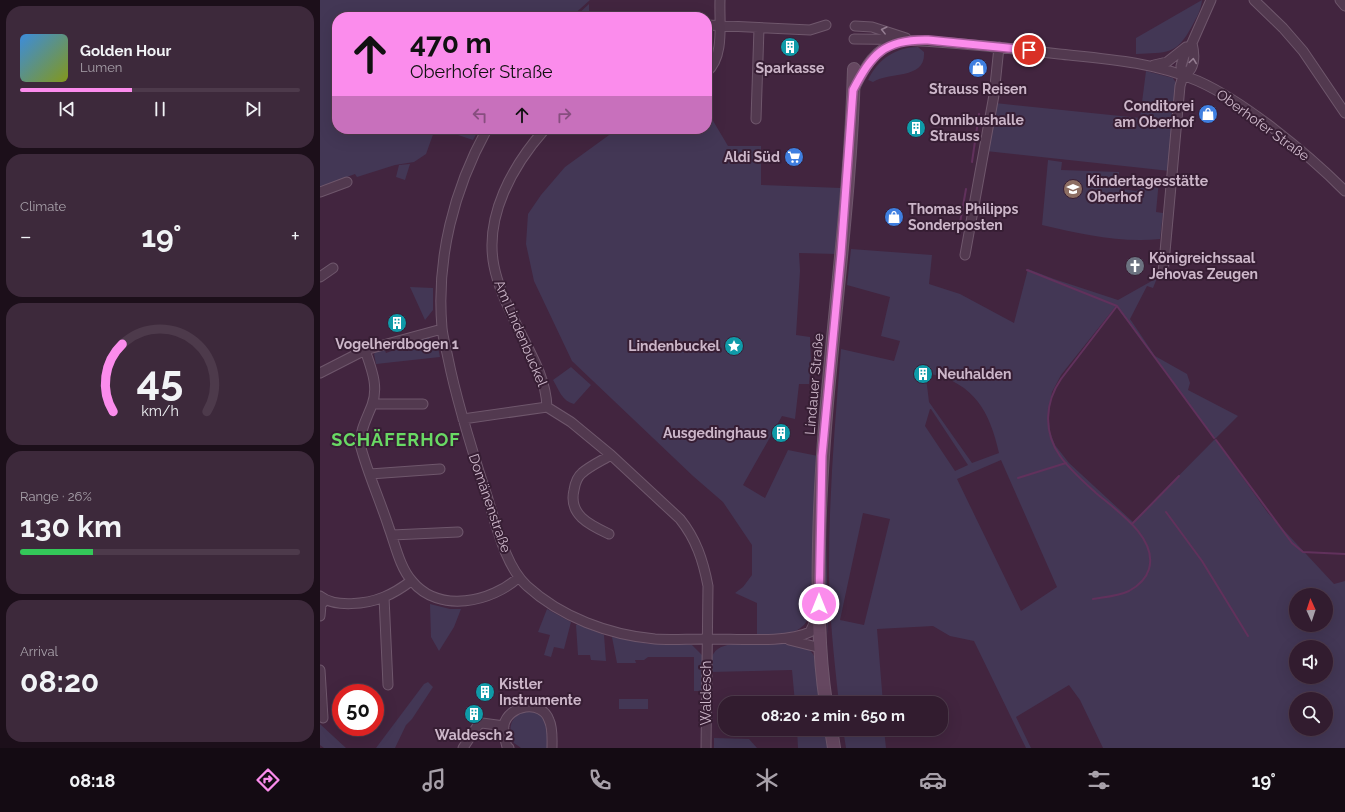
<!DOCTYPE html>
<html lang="en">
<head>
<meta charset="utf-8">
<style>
  :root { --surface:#321c2f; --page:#3d293b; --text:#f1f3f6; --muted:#a8a1aa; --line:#4d3a4b; --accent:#fb8cec }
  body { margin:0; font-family:Raleway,sans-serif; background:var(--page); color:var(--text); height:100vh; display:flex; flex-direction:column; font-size:15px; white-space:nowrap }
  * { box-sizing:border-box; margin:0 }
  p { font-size:13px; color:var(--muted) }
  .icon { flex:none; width:22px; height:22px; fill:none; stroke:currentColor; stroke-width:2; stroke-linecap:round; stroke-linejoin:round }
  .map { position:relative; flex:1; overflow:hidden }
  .drawer { display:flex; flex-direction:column; gap:6px; padding:6px; background:#1c0f1a; width:320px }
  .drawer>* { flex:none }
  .guide { position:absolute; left:12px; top:12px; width:380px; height:122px; border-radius:16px; box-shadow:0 4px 16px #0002,0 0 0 1px var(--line); background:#fb8cec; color:#111; overflow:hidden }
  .needle { width:26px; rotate:357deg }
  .controls { position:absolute; left:969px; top:588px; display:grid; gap:8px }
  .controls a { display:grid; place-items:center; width:44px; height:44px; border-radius:50%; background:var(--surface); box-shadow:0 4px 16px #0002,0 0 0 1px var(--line); font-size:20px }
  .speed { position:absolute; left:12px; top:684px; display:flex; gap:8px; font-size:20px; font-weight:700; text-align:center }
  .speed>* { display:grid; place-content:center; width:52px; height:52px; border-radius:50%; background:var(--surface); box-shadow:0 4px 16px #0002,0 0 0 1px var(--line); line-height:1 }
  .speed .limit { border:6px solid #d22; background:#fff; color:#111 }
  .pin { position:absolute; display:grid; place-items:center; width:34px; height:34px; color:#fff; margin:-17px; border:2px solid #fff; border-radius:50%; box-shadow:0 1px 4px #0007 }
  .me { position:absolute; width:44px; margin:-22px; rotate:0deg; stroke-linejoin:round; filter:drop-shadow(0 0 3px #0008) }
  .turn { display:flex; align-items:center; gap:14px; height:84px; padding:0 12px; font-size:18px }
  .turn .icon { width:52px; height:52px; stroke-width:2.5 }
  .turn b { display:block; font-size:28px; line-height:34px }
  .lanes { display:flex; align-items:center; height:38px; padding:0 12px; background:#0003; justify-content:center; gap:20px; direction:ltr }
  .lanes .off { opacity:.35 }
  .big { font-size:30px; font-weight:700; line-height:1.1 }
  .drawer .card { flex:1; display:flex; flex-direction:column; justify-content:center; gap:6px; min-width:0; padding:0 14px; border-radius:16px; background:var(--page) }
  .drawer .dial { align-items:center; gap:0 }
  .dial svg { height:104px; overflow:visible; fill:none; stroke:var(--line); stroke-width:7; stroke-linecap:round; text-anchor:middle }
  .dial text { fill:var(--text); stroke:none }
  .song { display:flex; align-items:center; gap:12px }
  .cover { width:48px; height:48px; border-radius:6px; background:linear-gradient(135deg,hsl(210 70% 55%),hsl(70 70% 35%)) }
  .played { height:4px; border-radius:2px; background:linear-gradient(90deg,var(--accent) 40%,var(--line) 40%) }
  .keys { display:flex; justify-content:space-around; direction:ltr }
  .heat { display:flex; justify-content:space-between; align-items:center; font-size:22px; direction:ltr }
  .charge { height:6px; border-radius:3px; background:linear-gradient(90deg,#34c759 26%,var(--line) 0) }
  .trip { position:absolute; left:398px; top:696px; width:230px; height:40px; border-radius:16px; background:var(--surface); box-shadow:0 4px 16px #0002,0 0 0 1px var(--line); font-weight:700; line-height:40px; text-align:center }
  .tab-bar { display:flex; height:64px; justify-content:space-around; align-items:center; background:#140b13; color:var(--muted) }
  .tab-bar .icon { width:28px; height:28px }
  .tab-bar .active { color:var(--accent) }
  .tab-bar b { font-size:18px; color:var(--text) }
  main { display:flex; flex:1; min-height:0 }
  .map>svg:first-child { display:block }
  .green { fill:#433755; fill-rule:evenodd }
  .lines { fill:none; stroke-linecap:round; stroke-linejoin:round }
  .stream { stroke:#61315c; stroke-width:2 }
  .street-casing { stroke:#6f576c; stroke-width:11 }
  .secondary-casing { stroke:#6f576c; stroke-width:14 }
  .street { stroke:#52394f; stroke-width:9 }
  .secondary { stroke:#654760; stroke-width:12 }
  .oneway { stroke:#957e92 }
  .route-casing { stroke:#a35b99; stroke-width:10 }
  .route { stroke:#fb8cec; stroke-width:7 }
  .labels { text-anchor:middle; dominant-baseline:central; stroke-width:4; stroke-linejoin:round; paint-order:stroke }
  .poi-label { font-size:14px; font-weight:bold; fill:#ccb6c9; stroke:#371e34; text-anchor:start }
  .street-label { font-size:14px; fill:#ccb6c9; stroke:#371e34 }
  .district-label { font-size:18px; font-weight:bold; letter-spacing:1px; fill:#69d964; stroke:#371e34 }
</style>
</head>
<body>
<main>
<section class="drawer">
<div class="card">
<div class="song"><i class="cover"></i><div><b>Golden Hour</b><p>Lumen</p></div></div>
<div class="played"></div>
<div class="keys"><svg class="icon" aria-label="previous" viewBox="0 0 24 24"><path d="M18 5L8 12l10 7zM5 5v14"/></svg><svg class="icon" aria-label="pause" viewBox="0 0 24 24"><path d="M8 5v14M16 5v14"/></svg><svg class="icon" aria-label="next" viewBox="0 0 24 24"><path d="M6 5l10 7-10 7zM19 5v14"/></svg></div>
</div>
<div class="card"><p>Climate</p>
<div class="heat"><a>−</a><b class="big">19°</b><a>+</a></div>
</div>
<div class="card dial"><svg viewBox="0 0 100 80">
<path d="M14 69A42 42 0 1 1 86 69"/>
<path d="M14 69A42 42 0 0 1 21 17" stroke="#fb8cec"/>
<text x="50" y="56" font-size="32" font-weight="700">45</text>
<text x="50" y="72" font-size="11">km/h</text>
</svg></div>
<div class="card"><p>Range · 26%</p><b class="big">130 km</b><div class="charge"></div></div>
<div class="card"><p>Arrival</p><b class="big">08:20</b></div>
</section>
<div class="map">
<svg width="1025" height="748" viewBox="0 0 1025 748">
  <rect width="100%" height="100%" fill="#42253f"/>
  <path class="green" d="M 0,0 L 270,0 L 251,17 L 17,17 L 17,129 L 115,129 L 106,154 L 94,162 L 75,165 L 37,177 L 35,174 L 0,187 Z
    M 882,0 C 881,10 877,17 872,26 C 856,56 847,52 816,54 L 816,38 Z
    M 269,4 L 269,17 L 255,17 Z
    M 387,36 L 392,38 C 394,48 392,56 387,65 Z
    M 598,47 L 604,52 C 606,80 570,71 553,82 L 548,80 C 558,59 576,47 598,47 Z
    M 826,71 L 853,78 L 858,86 L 850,171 L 666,151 L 675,103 L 820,118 Z
    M 392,119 L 408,146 L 441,146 L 441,185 L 521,188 L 517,254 L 479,253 L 480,271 L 476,335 L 490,337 L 491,362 L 489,384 L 479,384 L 475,419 L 462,416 L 423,485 L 445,498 L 468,450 L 498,456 L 490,614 C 482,638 459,634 437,635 L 437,603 L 415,593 L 423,587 L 432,575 L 432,545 L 403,502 L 373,476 L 252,361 L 214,281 L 206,244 L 208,214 L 221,195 L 245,167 L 296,130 L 387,129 L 387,120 Z
    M 120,129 L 159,129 L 153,140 Z
    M 728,160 L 742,162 L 741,170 L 799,172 L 798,181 L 801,182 L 801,189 L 816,191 L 822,187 L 823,178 L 839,180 L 836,212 L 843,213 L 840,239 C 801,243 760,234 722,225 Z
    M 90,164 L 85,180 L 76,177 L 79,165 Z
    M 531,249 L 612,255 L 609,284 L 640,294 L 694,323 L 708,269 L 734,279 L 798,300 L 837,278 L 833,288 L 827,286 L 810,319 L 835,356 L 867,374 L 870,383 L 868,390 L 918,416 L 895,439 L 948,513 L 1014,584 L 1025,581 L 1025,748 L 783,748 L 760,700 L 749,685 L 696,717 L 711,748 L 706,748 L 654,641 L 630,636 L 613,626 L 557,629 L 563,703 L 519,703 C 514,658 509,613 509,567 C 509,494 515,422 521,349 L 574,361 L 580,341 L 561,336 L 570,297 L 527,285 ZM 796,306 L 895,439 L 813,522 L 749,463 L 735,445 L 730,432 L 728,412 L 732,392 L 741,375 ZM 611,374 C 654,383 670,412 679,453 L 652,463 L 609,402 L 606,377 ZM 610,409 L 611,409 L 648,465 L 635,471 L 605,426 ZM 681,460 L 737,587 L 701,611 L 637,479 ZM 543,513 L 570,519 L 544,625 L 520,620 ZM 976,595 L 1006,595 L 1006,625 L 976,625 ZM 976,647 L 1006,647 L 1006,677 L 976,677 ZM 976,699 L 1006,699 L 1006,729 L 976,729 Z
    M 90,287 L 113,288 L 113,310 L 105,320 Z
    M 107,336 L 118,347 L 120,357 L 56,364 L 54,354 L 57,350 L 64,348 L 66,353 L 83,347 L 82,341 Z
    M 251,367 L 271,385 L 254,404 C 242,401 239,390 233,380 Z
    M 509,451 L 506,523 L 508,636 L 504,589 L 504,501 Z
    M 110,604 L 130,609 L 141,609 L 134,627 L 119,651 L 111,637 Z
    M 227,609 L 251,622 L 244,649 L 234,647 L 231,657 L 224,655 L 230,635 L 218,632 Z
    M 258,624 L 284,635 L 286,661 L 271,660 L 270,655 L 258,655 L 256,625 Z
    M 292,637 L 330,644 L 366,644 L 372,645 L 382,655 L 382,691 L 374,691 L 374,657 L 328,657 L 324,660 L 315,660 L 316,663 L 297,663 Z
    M 413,644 C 429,644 485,639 493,654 C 499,665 499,690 501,703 L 475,703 L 472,670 L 390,672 C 391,654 393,647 413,644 Z
    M 108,682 L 113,687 L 92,719 L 86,725 L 75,748 L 56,748 L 104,684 Z
    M 299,699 L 328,699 L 328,709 L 299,709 Z
    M 202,712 C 230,709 228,727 228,748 L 201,748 L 194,743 C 188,730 189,719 202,712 Z
    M 0,724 L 26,748 L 4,748 L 0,745 Z
    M 477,729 L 505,729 L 509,748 L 478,748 Z
    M 523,729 L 564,729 L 566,748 L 526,748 Z
    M 394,738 L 429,739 L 437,748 L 394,748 Z"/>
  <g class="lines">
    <path class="stream" d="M 652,162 L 659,114
      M 638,234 L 646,189
      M 707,270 L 797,306 L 894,438
      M 896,440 L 972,543 L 983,552 L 1025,554
      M 698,478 L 746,463
      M 846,512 L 882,561 L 928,636
      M 812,524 L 859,476
      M 773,599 C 785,597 798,596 809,591 C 818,586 826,579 829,569 C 838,538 796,510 776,493 C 764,482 749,469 740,456 C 723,432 725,402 741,379 L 797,306"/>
    <defs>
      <path id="street" d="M 934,0 L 963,28 L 983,51 L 1025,113
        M 1020,0 L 1025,6
        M 387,25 L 490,30 L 506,25
        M 535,26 L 552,27 L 586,38
        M 534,39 C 603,39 671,46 739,54 C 787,59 833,62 878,81 C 925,102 988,154 1025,191
        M 834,65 L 847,62 L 866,47
        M 387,72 C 405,56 399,22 400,0
        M 863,76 L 861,66 L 864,56 L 872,43 L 891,0
        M 863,76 C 876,69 875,55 872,43
        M 535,87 C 545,67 555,48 578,42
        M 436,119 L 439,28
        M 167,129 C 134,189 116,258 122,328 C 123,338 126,348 128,358 C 137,403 151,447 165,490 C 175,519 184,565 207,586 C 241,617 289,635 335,639 C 351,640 366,639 382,639 C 411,638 466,644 490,632 L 497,617
        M 225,129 C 193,165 164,216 174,266 C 178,287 189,309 198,328 C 211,354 226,378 227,407 L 251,422 L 291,455 L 360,519 C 376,539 383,560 388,586 L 386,748
        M 0,192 L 27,182
        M 645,255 L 674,95 L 679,47
        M 843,274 L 860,86 L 863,76
        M 0,277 L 13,268
        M 45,350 C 51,368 59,386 52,405 C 47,418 40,430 40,444 C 47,472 60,500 69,528 C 75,544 80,568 92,581 C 119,614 172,602 199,577
        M 0,373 L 45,350 L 122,329
        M 53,404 L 103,404
        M 143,419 L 227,407
        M 50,474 L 120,469
        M 289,534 C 270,525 248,515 254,490 C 255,484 257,477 262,473 C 270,466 281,461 291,455
        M 72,535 L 138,532
        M 0,596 C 15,608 47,604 64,597 C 74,593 83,587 91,581
        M 64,597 L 68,685
        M 0,616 L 1,605 L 5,600
        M 469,640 L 501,648
        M 0,670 L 3,718
        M 143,748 L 158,725 L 162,723 L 184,726
        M 189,748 L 187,747 C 185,740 183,732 184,725 C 188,705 222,699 229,720 C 233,728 232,739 232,748"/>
      <path id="secondary" d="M 506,703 C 498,650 498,597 499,544 C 502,385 530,228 534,69
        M 511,729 L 514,748"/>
    </defs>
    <use href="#street" class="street-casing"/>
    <use href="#secondary" class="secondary-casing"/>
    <use href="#street" class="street"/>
    <use href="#secondary" class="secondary"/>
  </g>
  <defs><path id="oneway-chevron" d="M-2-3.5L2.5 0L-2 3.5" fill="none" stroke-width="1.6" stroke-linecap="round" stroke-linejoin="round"/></defs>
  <g class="oneway">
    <use href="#oneway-chevron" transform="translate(564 30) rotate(-166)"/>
    <use href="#oneway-chevron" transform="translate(873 61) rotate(-82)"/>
  </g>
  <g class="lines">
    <defs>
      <path id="route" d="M 499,604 L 502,456 L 521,254 L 533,90 C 552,54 564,39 608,40 L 709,50"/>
    </defs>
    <use href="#route" class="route-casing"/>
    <use href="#route" class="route"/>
  </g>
  <defs>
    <symbol id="building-disc" viewBox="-11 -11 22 22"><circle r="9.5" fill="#0f9aa8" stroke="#371e34"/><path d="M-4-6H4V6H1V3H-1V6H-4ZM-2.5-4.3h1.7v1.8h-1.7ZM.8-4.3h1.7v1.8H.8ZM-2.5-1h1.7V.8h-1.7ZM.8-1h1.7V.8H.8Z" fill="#fff"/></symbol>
    <symbol id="shop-disc" viewBox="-11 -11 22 22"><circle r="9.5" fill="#3f7fe0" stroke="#371e34"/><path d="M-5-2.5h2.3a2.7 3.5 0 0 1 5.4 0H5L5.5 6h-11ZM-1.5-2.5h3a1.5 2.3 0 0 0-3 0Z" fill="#fff"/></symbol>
    <symbol id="supermarket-disc" viewBox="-11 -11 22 22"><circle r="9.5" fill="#3f7fe0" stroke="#371e34"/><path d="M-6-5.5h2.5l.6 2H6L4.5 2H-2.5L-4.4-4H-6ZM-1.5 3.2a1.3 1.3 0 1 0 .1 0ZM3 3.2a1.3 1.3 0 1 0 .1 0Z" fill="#fff"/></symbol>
    <symbol id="school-disc" viewBox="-11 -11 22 22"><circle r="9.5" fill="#8d6e63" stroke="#371e34"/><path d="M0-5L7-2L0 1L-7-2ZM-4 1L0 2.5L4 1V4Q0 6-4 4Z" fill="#fff"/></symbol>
    <symbol id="church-disc" viewBox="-11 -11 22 22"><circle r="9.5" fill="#6b7280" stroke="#371e34"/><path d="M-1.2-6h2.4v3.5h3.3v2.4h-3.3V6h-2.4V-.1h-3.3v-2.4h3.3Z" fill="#fff"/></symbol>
    <symbol id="sight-disc" viewBox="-11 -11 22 22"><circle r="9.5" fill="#0f9aa8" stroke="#371e34"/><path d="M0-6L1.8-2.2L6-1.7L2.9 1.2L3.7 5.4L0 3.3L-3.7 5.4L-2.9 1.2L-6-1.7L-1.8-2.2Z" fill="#fff"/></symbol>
  </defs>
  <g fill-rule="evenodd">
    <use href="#building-disc" x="459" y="36" width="22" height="22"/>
    <use href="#shop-disc" x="647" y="57" width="22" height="22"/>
    <use href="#shop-disc" x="877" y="103" width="22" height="22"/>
    <use href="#building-disc" x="585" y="117" width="22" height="22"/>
    <use href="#supermarket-disc" x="463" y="146" width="22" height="22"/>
    <use href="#school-disc" x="742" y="178" width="22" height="22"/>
    <use href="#shop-disc" x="563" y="206" width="22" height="22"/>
    <use href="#church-disc" x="804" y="255" width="22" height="22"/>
    <use href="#building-disc" x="66" y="312" width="22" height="22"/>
    <use href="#sight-disc" x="403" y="335" width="22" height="22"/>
    <use href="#building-disc" x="592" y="363" width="22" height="22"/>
    <use href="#building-disc" x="450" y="422" width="22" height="22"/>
    <use href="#building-disc" x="154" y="681" width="22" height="22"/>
    <use href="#building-disc" x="143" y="703" width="22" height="22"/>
  </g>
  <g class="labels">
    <g class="poi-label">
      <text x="470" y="68" text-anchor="middle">Sparkasse</text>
      <text x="658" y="89" text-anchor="middle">Strauss Reisen</text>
      <text x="874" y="106" text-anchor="end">Conditorei<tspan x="874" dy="16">am Oberhof</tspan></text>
      <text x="610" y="120">Omnibushalle<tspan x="610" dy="16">Strauss</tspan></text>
      <text x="460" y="157" text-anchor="end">Aldi Süd</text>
      <text x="767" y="181">Kindertagesstätte<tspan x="767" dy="16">Oberhof</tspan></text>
      <text x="588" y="209">Thomas Philipps<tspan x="588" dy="16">Sonderposten</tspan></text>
      <text x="829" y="258">Königreichssaal<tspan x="829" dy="16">Jehovas Zeugen</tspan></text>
      <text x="77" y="344" text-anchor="middle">Vogelherdbogen 1</text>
      <text x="400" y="346" text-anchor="end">Lindenbuckel</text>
      <text x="617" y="374">Neuhalden</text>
      <text x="447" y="433" text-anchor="end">Ausgedinghaus</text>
      <text x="179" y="684">Kistler<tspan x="179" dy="16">Instrumente</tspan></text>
      <text x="154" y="735" text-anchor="middle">Waldesch 2</text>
    </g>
    <g class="street-label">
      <text transform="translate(943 125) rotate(36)">Oberhofer Straße</text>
      <text transform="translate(201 333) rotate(67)">Am Lindenbuckel</text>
      <text transform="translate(494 384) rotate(-85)">Lindauer Straße</text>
      <text transform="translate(170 503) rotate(71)">Domänenstraße</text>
      <text transform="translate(386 693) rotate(-90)">Waldesch</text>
    </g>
    <g class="district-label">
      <text x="76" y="439">SCHÄFERHOF</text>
    </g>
  </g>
</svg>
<div class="controls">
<a><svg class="needle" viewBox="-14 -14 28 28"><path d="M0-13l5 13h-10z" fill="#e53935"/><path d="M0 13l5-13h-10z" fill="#a8a1aa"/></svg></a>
<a><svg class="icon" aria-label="sound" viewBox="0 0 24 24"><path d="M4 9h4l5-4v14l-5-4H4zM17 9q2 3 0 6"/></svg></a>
<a><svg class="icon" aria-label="search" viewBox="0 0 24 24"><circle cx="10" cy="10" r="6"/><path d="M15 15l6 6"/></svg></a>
</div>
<div class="speed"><div class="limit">50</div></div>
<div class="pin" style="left:709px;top:50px;background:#d93025"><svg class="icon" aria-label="arrive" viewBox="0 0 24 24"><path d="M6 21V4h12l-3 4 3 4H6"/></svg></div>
<svg class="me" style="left:499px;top:604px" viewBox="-20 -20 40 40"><circle r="17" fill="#fb8cec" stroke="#fff" stroke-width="3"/><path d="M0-11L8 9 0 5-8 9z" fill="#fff"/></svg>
<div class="trip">08:20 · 2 min · 650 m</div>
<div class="guide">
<div class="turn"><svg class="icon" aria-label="ahead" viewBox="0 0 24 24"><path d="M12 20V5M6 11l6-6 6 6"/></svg><div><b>470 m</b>Oberhofer Straße</div></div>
<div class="lanes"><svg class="icon off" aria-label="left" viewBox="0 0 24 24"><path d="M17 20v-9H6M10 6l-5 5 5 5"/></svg><svg class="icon" aria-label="ahead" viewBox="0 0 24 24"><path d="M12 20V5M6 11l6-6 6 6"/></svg><svg class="icon off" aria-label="right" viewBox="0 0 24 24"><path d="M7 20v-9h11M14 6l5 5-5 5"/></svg></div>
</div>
</div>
</main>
<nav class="tab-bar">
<b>08:18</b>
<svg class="icon active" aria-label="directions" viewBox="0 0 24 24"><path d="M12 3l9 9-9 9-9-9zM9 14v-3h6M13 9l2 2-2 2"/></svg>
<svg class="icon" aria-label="music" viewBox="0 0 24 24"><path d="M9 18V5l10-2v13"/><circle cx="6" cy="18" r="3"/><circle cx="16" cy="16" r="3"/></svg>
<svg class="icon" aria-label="phone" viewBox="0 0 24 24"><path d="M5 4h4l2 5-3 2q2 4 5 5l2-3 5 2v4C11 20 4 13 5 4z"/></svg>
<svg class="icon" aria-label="climate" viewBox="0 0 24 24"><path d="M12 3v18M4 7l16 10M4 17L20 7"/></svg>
<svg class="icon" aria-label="car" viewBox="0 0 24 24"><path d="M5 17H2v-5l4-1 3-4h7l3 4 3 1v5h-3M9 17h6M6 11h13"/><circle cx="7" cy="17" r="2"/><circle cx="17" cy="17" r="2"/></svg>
<svg class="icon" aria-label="filters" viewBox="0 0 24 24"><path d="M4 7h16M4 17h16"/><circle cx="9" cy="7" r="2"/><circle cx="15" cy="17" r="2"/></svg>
<b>19°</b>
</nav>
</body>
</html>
